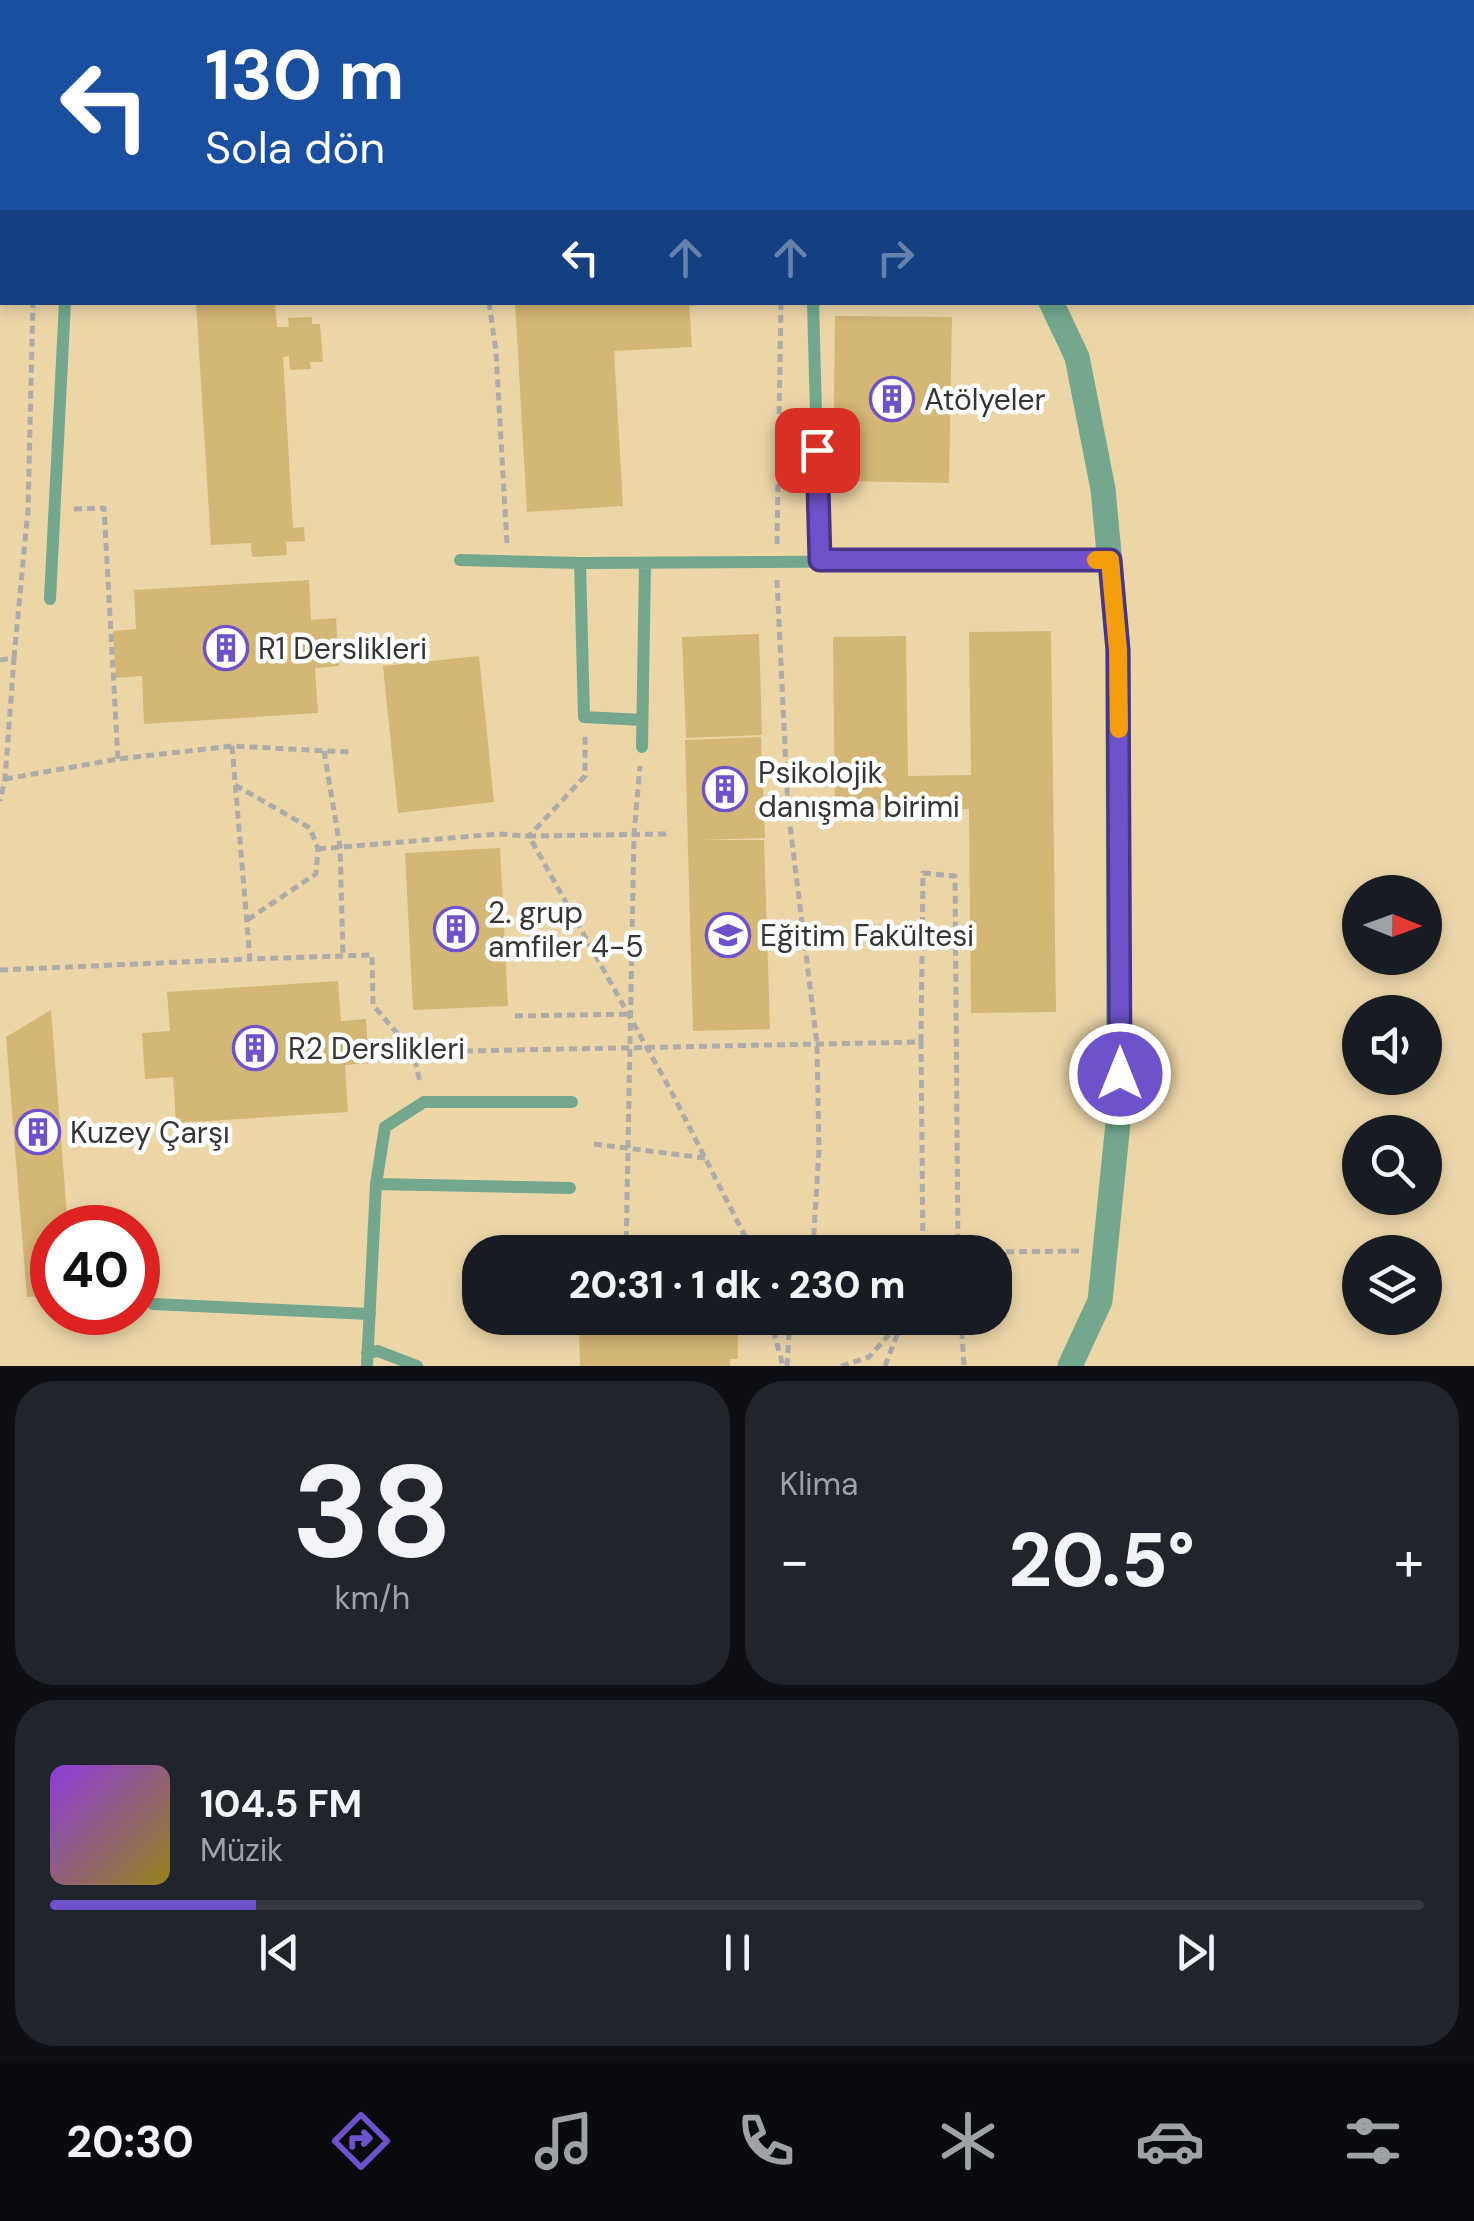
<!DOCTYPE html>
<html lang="tr">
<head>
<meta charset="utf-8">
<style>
  :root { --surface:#171b24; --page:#20242c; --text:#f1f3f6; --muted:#9ea1a6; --line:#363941; --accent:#6e52cc }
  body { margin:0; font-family:"DM Sans",sans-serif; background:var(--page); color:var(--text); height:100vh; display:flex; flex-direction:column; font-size:38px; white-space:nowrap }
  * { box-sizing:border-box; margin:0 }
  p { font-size:32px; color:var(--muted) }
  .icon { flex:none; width:55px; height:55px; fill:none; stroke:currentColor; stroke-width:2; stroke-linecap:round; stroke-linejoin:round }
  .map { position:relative; height:1366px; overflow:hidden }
  .drawer { display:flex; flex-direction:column; gap:15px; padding:15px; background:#0d0f14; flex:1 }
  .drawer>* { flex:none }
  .top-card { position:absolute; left:0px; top:0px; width:1475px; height:305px; box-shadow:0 5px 15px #0003; background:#1a4fa0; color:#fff; overflow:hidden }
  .needle { width:65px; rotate:91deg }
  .buttons { position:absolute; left:1342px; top:875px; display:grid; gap:20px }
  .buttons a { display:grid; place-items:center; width:100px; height:100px; border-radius:50%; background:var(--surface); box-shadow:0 5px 15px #0003; font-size:50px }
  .speed { position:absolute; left:30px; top:1205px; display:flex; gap:20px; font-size:50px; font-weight:700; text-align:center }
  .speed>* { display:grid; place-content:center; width:130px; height:130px; border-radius:50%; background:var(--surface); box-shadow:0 5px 15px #0003; line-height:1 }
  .speed .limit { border:15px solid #d22; background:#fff; color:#111 }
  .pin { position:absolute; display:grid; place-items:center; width:85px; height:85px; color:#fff; margin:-42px; border-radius:20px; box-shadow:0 5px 15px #0006 }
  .me { position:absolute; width:110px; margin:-55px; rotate:0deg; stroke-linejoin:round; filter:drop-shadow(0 0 8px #0008) }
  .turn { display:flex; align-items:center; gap:35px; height:210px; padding:0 40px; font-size:45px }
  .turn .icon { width:130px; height:130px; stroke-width:2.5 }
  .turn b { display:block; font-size:70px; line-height:85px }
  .lanes { display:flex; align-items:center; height:95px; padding:0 40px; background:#0003; justify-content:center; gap:50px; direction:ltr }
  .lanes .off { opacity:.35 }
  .big { font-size:75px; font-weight:800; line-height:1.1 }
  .drawer .widget { flex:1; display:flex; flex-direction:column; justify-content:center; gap:15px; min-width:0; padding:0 35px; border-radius:40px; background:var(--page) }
  .drawer .dial { align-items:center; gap:0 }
  .dial b { font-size:130px; line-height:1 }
  .song { display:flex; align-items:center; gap:30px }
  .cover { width:120px; height:120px; border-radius:15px; background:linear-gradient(135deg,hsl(270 70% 55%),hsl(50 70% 35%)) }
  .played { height:10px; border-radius:5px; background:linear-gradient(90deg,var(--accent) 15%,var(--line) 15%) }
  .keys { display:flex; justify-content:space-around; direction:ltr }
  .heat { display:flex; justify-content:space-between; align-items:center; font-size:55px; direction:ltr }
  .drawer .tiles { flex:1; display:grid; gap:15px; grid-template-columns:1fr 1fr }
  .widget:last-child { grid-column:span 2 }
  .trip { position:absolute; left:462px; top:1235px; width:550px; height:100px; border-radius:40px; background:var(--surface); box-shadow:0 5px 15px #0003; font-weight:800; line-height:100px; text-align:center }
  .tabs { display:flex; height:160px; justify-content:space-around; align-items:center; background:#090b0e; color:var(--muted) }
  .tabs .icon { width:70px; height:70px }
  .tabs .active { color:var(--accent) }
  .tabs b { font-size:45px; color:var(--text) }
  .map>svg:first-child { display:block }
  .green { fill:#ecd6a8; fill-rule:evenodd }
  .building { fill:#d4b675 }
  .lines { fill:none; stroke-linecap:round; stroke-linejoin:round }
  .path { stroke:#adaca9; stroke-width:5; stroke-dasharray:8 5; stroke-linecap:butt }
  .service { stroke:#73a88f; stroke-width:12 }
  .tertiary { stroke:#73a88f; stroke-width:25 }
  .route-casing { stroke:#483585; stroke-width:25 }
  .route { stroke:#6e52cc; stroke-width:18 }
  .slow { stroke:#f59e0b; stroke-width:18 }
  .labels { text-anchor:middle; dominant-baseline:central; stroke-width:9; stroke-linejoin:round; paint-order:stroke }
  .poi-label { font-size:30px; fill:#353533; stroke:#fff; text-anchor:start }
</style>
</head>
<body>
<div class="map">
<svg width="1474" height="1366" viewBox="0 0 1474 1366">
  <rect width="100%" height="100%" fill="#eceae6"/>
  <path class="green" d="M 0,0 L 1474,0 L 1474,1366 L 0,1366 ZM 2,2 L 1472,2 L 1472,302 L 2,302 ZM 1360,892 L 1425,892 L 1425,958 L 1360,958 ZM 1360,1012 L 1425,1012 L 1425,1078 L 1360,1078 ZM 1360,1132 L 1425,1132 L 1425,1198 L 1360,1198 ZM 52,1228 L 138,1228 L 138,1312 L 52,1312 ZM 480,1252 L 995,1252 L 995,1318 L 480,1318 ZM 1360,1252 L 1425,1252 L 1425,1318 L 1360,1318 Z"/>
  <path class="building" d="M 196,302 L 275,302 L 277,327 L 289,327 L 288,318 L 312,317 L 312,324 L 320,324 L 323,362 L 310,362 L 311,369 L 290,370 L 289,356 L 283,357 L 293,528 L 304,527 L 305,541 L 286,542 L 287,555 L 252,557 L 251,543 L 211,545 Z
    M 515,302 L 689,302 L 692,347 L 614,351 L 623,506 L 527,512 Z
    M 835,316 L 952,317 L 949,483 L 833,481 Z
    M 309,580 L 311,620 L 336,618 L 339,666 L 315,668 L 318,713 L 144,724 L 142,676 L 116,678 L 113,631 L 136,629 L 134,590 Z
    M 1051,631 L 1056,1012 L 971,1013 L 969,809 L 835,810 L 833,637 L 906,636 L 908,776 L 971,775 L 969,632 Z
    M 759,634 L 762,735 L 686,738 L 682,637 Z
    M 479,656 L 494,802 L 398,813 L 383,666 Z
    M 761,737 L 765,838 L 700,840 L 764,840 L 770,1029 L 693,1031 L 685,740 Z
    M 500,848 L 508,1006 L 413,1010 L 405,853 Z
    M 338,981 L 341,1021 L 366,1019 L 369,1063 L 345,1065 L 348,1112 L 176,1123 L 173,1077 L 145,1079 L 142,1033 L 170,1031 L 167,992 Z
    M 51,1010 L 68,1228 L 52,1228 L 52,1288 L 41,1296 L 27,1297 L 6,1037 Z
    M 597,1318 L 730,1318 L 730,1322 L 738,1322 L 738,1359 L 730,1359 L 730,1366 L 580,1366 L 579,1325 L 597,1324 Z"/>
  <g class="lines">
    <path class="path" d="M 6,0 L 6,2
      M 489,302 L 496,352 L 507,544
      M 689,303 L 718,302
      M 74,509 L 104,508 L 118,759
      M 777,544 L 781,302
      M 777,580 L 788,809 L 817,1044 L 819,1150 L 813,1248 L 807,1252
      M 14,658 L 28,510 L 33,302
      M 0,660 L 14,658 L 5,779 L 0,801
      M 232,746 L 250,959 L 372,955 L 373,1005 L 413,1052 L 420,1082
      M 324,751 L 340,847 L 343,956
      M 5,779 L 118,759 L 232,746 L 349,752
      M 235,785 L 310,828 L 318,849 L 316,874 L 247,920
      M 666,834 L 529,836 L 670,1089 L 753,1252
      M 318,849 L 498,834 L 529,836 L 585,776 L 585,735
      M 0,970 L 250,959
      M 515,1016 L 629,1014
      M 921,1042 L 923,873 L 955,876 L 958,1252
      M 413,1052 L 921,1042 L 923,1252
      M 594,1144 L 705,1158
      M 923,1251 L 949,1252
      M 626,1252 L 634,834 L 640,766
      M 711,1252 L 759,1252
      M 993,1252 L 1080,1251
      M 770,1318 L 783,1366
      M 961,1318 L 964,1366
      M 787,1366 L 790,1318
      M 841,1366 L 869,1357 L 904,1318
      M 885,1366 L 901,1325"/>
    <path class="service" d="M 50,0 L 51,2
      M 461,0 L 461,2
      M 804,0 L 804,2
      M 813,302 L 820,560
      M 460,560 L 580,563 L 1110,560
      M 580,563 L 584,717 L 642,720
      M 50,599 L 65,302
      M 642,747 L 645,563
      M 376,1184 L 570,1188
      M 153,1304 L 370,1314
      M 367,1353 L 378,1351 L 417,1366
      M 367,1366 L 376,1184 L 385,1127 L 424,1102 L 572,1102"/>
    <path class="tertiary" d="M 1007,0 L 1007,2
      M 1051,302 L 1077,357 L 1103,489 L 1118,650 L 1119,1113 L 1100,1301 L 1070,1366"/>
  </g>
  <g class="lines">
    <defs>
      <path id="route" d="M 817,450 L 820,560 L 1110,560 L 1118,650 L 1120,1074"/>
    </defs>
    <use href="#route" class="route-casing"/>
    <use href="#route" class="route"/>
    <path class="slow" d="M 1096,560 L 1110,560 L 1118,650 L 1119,729"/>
  </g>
  <defs>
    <symbol id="building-ring" viewBox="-11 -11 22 22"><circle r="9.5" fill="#fff" stroke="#6e52cc" stroke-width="1.5"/><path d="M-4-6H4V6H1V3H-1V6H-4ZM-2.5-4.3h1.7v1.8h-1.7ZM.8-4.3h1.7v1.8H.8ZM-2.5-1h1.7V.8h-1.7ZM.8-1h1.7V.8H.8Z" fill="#6e52cc"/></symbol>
    <symbol id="university-ring" viewBox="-11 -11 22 22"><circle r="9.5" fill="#fff" stroke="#6e52cc" stroke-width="1.5"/><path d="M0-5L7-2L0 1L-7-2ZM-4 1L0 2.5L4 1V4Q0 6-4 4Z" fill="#6e52cc"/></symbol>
  </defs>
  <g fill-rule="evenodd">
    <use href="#building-ring" x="867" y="374" width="50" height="50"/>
    <use href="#building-ring" x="201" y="623" width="50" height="50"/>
    <use href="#building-ring" x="700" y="764" width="50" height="50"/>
    <use href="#building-ring" x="431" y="904" width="50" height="50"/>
    <use href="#university-ring" x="703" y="910" width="50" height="50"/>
    <use href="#building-ring" x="230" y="1023" width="50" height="50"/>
    <use href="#building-ring" x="13" y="1107" width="50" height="50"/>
  </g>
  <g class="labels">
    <g class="poi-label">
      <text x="924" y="399">Atölyeler</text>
      <text x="258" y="648">R1 Derslikleri</text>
      <text x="758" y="772">Psikolojik<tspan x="758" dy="34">danışma birimi</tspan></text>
      <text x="488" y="912">2. grup<tspan x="488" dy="34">amfiler 4-5</tspan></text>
      <text x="760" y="935">Eğitim Fakültesi</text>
      <text x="288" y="1048">R2 Derslikleri</text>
      <text x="70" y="1132">Kuzey Çarşı</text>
    </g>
  </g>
</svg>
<div class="buttons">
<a><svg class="needle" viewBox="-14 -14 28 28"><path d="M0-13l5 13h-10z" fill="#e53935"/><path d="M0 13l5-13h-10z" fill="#9ea1a6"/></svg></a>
<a><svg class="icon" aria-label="sound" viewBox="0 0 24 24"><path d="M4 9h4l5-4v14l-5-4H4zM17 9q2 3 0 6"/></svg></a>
<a><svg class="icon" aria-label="search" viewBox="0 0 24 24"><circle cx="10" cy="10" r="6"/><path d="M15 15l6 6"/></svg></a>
<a><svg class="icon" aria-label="layers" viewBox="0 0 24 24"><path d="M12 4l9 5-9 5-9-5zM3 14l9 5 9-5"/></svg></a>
</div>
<div class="speed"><div class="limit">40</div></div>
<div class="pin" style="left:817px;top:450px;background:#d93025"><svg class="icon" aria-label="arrive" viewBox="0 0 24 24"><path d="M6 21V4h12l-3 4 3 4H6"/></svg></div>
<svg class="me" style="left:1120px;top:1074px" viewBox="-20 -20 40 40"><circle r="17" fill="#6e52cc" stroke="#fff" stroke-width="3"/><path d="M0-11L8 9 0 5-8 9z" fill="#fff"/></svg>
<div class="trip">20:31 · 1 dk · 230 m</div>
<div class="top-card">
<div class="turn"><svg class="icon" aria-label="left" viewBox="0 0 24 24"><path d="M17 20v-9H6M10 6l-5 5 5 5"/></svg><div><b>130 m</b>Sola dön</div></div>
<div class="lanes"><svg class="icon" aria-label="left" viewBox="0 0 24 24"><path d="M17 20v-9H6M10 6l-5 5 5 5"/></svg><svg class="icon off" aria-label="ahead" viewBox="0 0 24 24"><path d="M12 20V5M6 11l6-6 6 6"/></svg><svg class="icon off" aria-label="ahead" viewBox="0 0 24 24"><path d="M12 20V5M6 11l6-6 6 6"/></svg><svg class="icon off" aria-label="right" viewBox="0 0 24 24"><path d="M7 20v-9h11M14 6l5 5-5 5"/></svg></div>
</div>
</div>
<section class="drawer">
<div class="tiles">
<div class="widget dial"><b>38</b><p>km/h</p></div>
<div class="widget"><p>Klima</p>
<div class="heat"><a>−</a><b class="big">20.5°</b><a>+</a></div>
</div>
<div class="widget">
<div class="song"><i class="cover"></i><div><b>104.5 FM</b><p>Müzik</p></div></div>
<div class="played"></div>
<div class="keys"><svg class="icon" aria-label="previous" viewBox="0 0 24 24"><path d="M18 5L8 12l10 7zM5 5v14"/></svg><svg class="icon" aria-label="pause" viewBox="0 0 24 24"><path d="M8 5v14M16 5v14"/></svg><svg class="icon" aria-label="next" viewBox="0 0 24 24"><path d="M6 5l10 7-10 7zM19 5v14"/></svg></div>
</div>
</div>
</section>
<nav class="tabs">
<b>20:30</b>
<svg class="icon active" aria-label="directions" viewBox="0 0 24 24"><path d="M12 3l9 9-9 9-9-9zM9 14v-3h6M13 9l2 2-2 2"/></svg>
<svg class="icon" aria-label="music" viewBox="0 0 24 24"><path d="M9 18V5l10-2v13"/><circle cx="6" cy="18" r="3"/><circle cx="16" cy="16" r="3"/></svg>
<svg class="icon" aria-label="phone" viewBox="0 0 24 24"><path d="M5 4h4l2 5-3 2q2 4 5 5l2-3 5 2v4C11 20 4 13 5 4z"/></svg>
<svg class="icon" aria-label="climate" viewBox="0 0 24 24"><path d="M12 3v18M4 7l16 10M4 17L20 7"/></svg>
<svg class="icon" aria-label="car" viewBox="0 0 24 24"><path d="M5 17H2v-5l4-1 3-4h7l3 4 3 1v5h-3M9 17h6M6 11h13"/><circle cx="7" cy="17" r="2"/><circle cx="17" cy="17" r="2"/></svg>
<svg class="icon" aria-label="filters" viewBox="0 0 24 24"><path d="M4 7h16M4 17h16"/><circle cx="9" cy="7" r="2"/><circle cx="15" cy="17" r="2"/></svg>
</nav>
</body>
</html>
